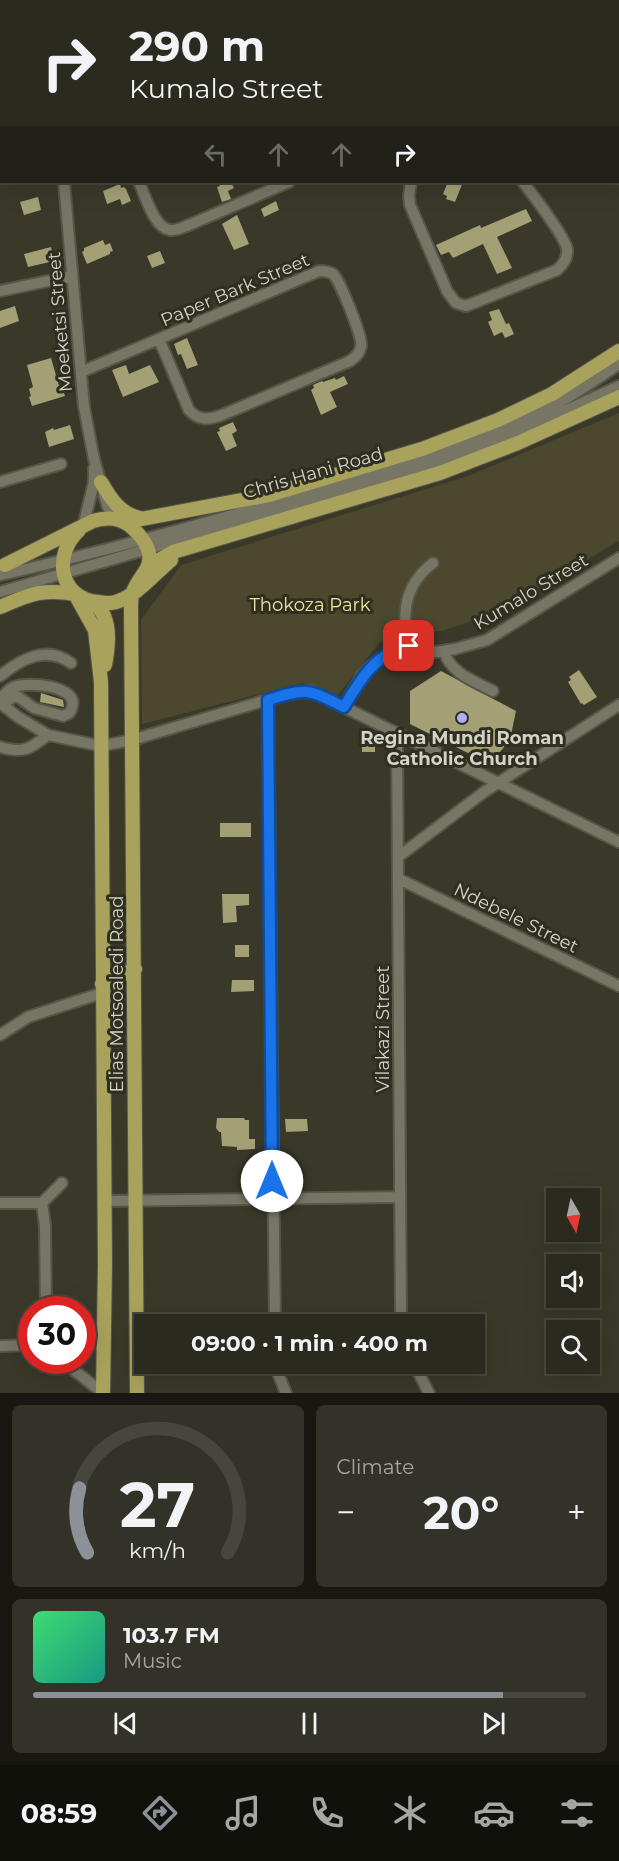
<!DOCTYPE html>
<html lang="en">
<head>
<meta charset="utf-8">
<style>
  :root { --surface:#2b2a1f; --page:#333228; --text:#f1f3f6; --muted:#a6a7a4; --line:#47463d; --accent:#8c9099 }
  body { margin:0; font-family:Montserrat,sans-serif; background:var(--page); color:var(--text); height:100vh; display:flex; flex-direction:column; font-size:22px; white-space:nowrap }
  * { box-sizing:border-box; margin:0 }
  p { font-size:20px; color:var(--muted) }
  .icon { flex:none; width:33px; height:33px; fill:none; stroke:currentColor; stroke-width:2; stroke-linecap:round; stroke-linejoin:round }
  .map { position:relative; height:1393px; overflow:hidden }
  .sheet { display:flex; flex-direction:column; gap:12px; padding:12px; background:#181711; flex:1 }
  .sheet>* { flex:none }
  .top-card { position:absolute; left:0px; top:0px; width:620px; height:183px; box-shadow:0 6px 24px #0002,0 0 0 2px var(--line); background:#2b2a1f; color:var(--text); overflow:hidden }
  .needle { width:39px; rotate:171deg }
  .fabs { position:absolute; left:546px; top:1188px; display:grid; gap:12px }
  .fabs a { display:grid; place-items:center; width:54px; height:54px; border-radius:0px; background:var(--surface); box-shadow:0 6px 24px #0002,0 0 0 2px var(--line); font-size:30px }
  .speed { position:absolute; left:18px; top:1296px; display:flex; gap:12px; font-size:30px; font-weight:700; text-align:center }
  .speed>* { display:grid; place-content:center; width:78px; height:78px; border-radius:50%; background:var(--surface); box-shadow:0 6px 24px #0002,0 0 0 2px var(--line); line-height:1 }
  .speed .limit { border:9px solid #d22; background:#fff; color:#111 }
  .pin { position:absolute; display:grid; place-items:center; width:51px; height:51px; color:#fff; margin:-26px; border-radius:12px; box-shadow:0 3px 9px #0006 }
  .me { position:absolute; width:66px; margin:-33px; rotate:0deg; stroke-linejoin:round; filter:drop-shadow(0 0 4px #0008) }
  .turn { display:flex; align-items:center; gap:21px; height:126px; padding:0 30px; font-size:27px }
  .turn .icon { width:78px; height:78px; stroke-width:2.5 }
  .turn b { display:block; font-size:42px; line-height:51px }
  .lanes { display:flex; align-items:center; height:57px; padding:0 30px; background:#0003; justify-content:center; gap:30px; direction:ltr }
  .lanes .off { opacity:.35 }
  .big { font-size:45px; font-weight:700; line-height:1.1 }
  .sheet .tile { flex:1; display:flex; flex-direction:column; justify-content:center; gap:9px; min-width:0; padding:0 21px; border-radius:9px; background:var(--page) }
  .sheet .dial { align-items:center; gap:0 }
  .dial svg { height:156px; overflow:visible; fill:none; stroke:var(--line); stroke-width:7; stroke-linecap:round; text-anchor:middle }
  .dial text { fill:var(--text); stroke:none }
  .song { display:flex; align-items:center; gap:18px }
  .cover { width:72px; height:72px; border-radius:9px; background:linear-gradient(135deg,hsl(140 70% 55%),hsl(170 70% 35%)) }
  .played { height:6px; border-radius:3px; background:linear-gradient(90deg,var(--accent) 85%,var(--line) 85%) }
  .keys { display:flex; justify-content:space-around; direction:ltr }
  .heat { display:flex; justify-content:space-between; align-items:center; font-size:33px; direction:ltr }
  .sheet .tiles { flex:1; display:grid; gap:12px; grid-template-columns:1fr 1fr }
  .tile:last-child { grid-column:span 2 }
  .trip { position:absolute; left:134px; top:1314px; width:351px; height:60px; border-radius:0px; background:var(--surface); box-shadow:0 6px 24px #0002,0 0 0 2px var(--line); font-weight:700; line-height:60px; text-align:center }
  .tabs { display:flex; height:96px; justify-content:space-around; align-items:center; background:#11110c; color:var(--muted) }
  .tabs .icon { width:42px; height:42px }
  .tabs .current { color:var(--accent) }
  .tabs b { font-size:27px; color:var(--text) }
  .map>svg:first-child { display:block }
  .green { fill:#4b482d }
  .lines { fill:none; stroke-linecap:round; stroke-linejoin:round }
  .stream { stroke:#6f6b43; stroke-width:3 }
  .building { fill:#a3a076 }
  .minor-casing { stroke:#565548; stroke-width:14 }
  .major-casing { stroke:#565548; stroke-width:16 }
  .minor { stroke:#777665; stroke-width:10 }
  .major { stroke:#a9a25d; stroke-width:14 }
  .route-casing { stroke:#114b97; stroke-width:15 }
  .route { stroke:#1a73e8; stroke-width:10 }
  .poi-dot { fill:#aeaefa; stroke:#2f2e1f; stroke-width:2 }
  .labels { text-anchor:middle; dominant-baseline:central; stroke-width:6; stroke-linejoin:round; paint-order:stroke }
  .street-label { font-size:18px; fill:#d4d3ca; stroke:#2f2e1f }
  .park-label { font-size:18px; fill:#ebe5a0; stroke:#2f2e1f }
  .poi-label { font-size:18px; font-weight:bold; fill:#d4d3ca; stroke:#2f2e1f }
</style>
</head>
<body>
<div class="map">
<svg width="619" height="1393" viewBox="0 0 619 1393">
  <rect width="100%" height="100%" fill="#393829"/>
  <path class="green" d="M 619,413 L 619,541 L 491,615 L 442,631 L 424,632 L 379,643 L 337,696 L 303,683 L 142,724 L 141,620 L 181,565 L 468,476 Z"/>
  <g class="lines">
    <path class="stream" d="M 609,0 L 610,2
      M 618,11 L 619,12"/>
  </g>
  <path class="building" d="M 218,182 L 231,182 L 234,188 L 228,191 L 231,199 L 222,202 L 217,187 L 220,186 Z
    M 448,182 L 463,182 L 455,202 L 446,199 L 447,196 L 443,194 Z
    M 120,184 L 121,188 L 124,187 L 126,189 L 131,201 L 122,205 L 120,199 L 107,204 L 103,191 Z
    M 38,197 L 41,210 L 24,215 L 20,202 Z
    M 276,201 L 279,210 L 264,217 L 261,209 Z
    M 526,209 L 532,221 L 497,237 L 512,268 L 497,274 L 483,244 L 453,258 L 449,252 L 441,255 L 436,245 L 480,225 L 481,228 Z
    M 237,215 L 249,244 L 234,250 L 222,224 Z
    M 103,240 L 105,245 L 110,243 L 113,251 L 110,252 L 110,254 L 87,264 L 82,252 L 84,251 L 84,248 Z
    M 51,247 L 54,261 L 28,267 L 24,254 Z
    M 160,251 L 165,263 L 152,268 L 147,256 Z
    M 15,306 L 19,321 L 0,328 L 0,311 Z
    M 499,309 L 506,324 L 509,323 L 514,334 L 505,338 L 502,332 L 494,336 L 488,322 L 492,320 L 489,312 Z
    M 187,338 L 198,365 L 187,369 L 181,354 L 178,355 L 174,344 Z
    M 51,358 L 59,386 L 61,385 L 65,396 L 32,406 L 29,397 L 31,396 L 29,389 L 33,387 L 27,365 Z
    M 126,365 L 129,374 L 150,365 L 159,382 L 123,397 L 112,370 Z
    M 344,376 L 348,384 L 330,392 L 337,407 L 321,415 L 311,390 L 314,388 L 313,385 L 322,381 L 323,382 L 335,378 L 336,380 Z
    M 233,422 L 237,431 L 232,434 L 237,446 L 226,451 L 217,432 L 220,431 L 219,428 Z
    M 70,425 L 74,439 L 49,447 L 45,432 L 53,428 L 54,430 Z
    M 579,670 L 597,697 L 584,705 L 582,703 L 581,704 L 568,682 L 571,680 L 569,677 Z
    M 441,671 L 516,711 L 510,740 L 490,764 L 410,724 L 410,691 Z
    M 41,693 L 63,700 L 64,707 L 40,702 Z
    M 362,741 L 375,741 L 375,752 L 362,752 Z
    M 220,823 L 251,823 L 251,837 L 220,837 Z
    M 222,894 L 249,894 L 249,905 L 236,906 L 237,922 L 223,923 Z
    M 235,945 L 249,945 L 249,957 L 235,957 Z
    M 232,980 L 254,980 L 254,991 L 231,992 Z
    M 217,1118 L 244,1118 L 245,1120 L 249,1120 L 249,1139 L 255,1139 L 255,1149 L 237,1150 L 237,1147 L 222,1146 L 221,1132 L 219,1132 L 216,1128 Z
    M 285,1119 L 307,1119 L 308,1131 L 286,1132 Z"/>
  <g class="lines">
    <defs>
      <path id="minor" d="M 0,105 L 2,105
        M 64,182 L 84,407 L 94,459 L 107,505 L 113,518
        M 139,182 C 145,195 154,228 170,230 C 177,231 183,227 189,225 L 289,182
        M 411,182 L 409,196 L 410,205 L 447,291 L 456,303 L 466,306 L 557,270 C 564,264 568,258 567,249 C 565,236 532,194 523,182
        M 0,291 L 72,276
        M 81,372 L 319,271 C 324,271 328,271 333,274 C 339,279 363,337 361,346 C 360,353 356,357 350,361 L 222,415 C 209,420 199,421 189,410 L 159,339
        M 0,482 L 61,464
        M 83,527 L 94,482 L 94,468
        M 0,575 C 94,554 188,528 281,501 C 375,474 470,449 558,403 C 579,392 599,378 619,364
        M 0,592 L 412,472 L 500,440 L 619,386
        M 409,646 C 401,614 404,585 433,563
        M 444,651 C 450,673 474,681 493,691
        M 0,676 C 21,659 46,645 71,663
        M 0,699 C 5,694 8,689 14,687 C 28,681 79,686 72,707 C 71,713 68,714 63,716 L 34,708 L 17,696 L 11,698 L 3,705
        M 268,700 L 275,1324
        M 0,703 L 18,717 L 48,735 L 101,746 L 132,740 L 287,694 L 311,691 L 619,842
        M 344,707 L 362,675 L 373,664 L 388,654 L 398,648 L 409,646 L 436,652 L 455,649 L 487,640 L 619,558
        M 397,734 L 401,1324
        M 0,747 C 23,754 30,749 48,735
        M 398,857 L 484,792 L 619,705
        M 399,879 L 619,986
        M 0,1035 L 28,1017 L 102,993
        M 104,1201 L 399,1197
        M 0,1203 L 42,1203
        M 46,1310 L 45,1226 L 42,1203 L 62,1183
        M 0,1346 L 32,1345
        M 61,1360 L 103,1393
        M 276,1364 L 277,1371 L 286,1393
        M 414,1364 L 429,1393"/>
      <path id="major" d="M 101,482 C 111,499 120,514 140,518
        M 125,522 L 269,495 L 422,449 L 498,420 L 552,394 L 619,351
        M 79,530 C 53,554 58,598 98,602 C 104,603 110,604 116,602 C 138,595 154,574 171,560
        M 5,565 L 93,521 C 106,517 118,517 129,525 C 142,536 156,553 146,570 C 141,578 134,586 132,595 C 131,599 131,605 131,609 L 137,1393
        M 148,566 L 173,552 L 440,473 L 518,443 L 619,397
        M 93,602 C 112,616 109,644 105,665
        M 0,607 C 29,595 42,588 75,594 L 95,630 L 101,682 L 105,1265 L 103,1393
        M 102,984 L 135,969"/>
    </defs>
    <use href="#minor" class="minor-casing"/>
    <use href="#major" class="major-casing"/>
    <use href="#minor" class="minor"/>
    <use href="#major" class="major"/>
  </g>
  <g class="lines">
    <defs>
      <path id="route" d="M 272,1181 L 268,700 C 308,687 307,689 344,707 C 360,680 375,653 409,646"/>
    </defs>
    <use href="#route" class="route-casing"/>
    <use href="#route" class="route"/>
  </g>
  <circle class="poi-dot" cx="462" cy="718" r="6"/>
  <g class="labels">
    <g class="street-label">
      <text transform="translate(235 290) rotate(-23)">Paper Bark Street</text>
      <text transform="translate(60 322) rotate(-95)">Moeketsi Street</text>
      <text transform="translate(313 473) rotate(-16)">Chris Hani Road</text>
      <text transform="translate(531 592) rotate(-31)">Kumalo Street</text>
      <text transform="translate(516 918) rotate(26)">Ndebele Street</text>
      <text transform="translate(117 994) rotate(-90)">Elias Motsoaledi Road</text>
      <text transform="translate(383 1029) rotate(-90)">Vilakazi Street</text>
    </g>
    <g class="park-label">
      <text x="310" y="605">Thokoza Park</text>
    </g>
    <g class="poi-label">
      <text x="462" y="738">Regina Mundi Roman<tspan x="462" dy="21">Catholic Church</tspan></text>
    </g>
  </g>
</svg>
<div class="fabs">
<a><svg class="needle" viewBox="-14 -14 28 28"><path d="M0-13l5 13h-10z" fill="#e53935"/><path d="M0 13l5-13h-10z" fill="#a6a7a4"/></svg></a>
<a><svg class="icon" aria-label="sound" viewBox="0 0 24 24"><path d="M4 9h4l5-4v14l-5-4H4zM17 9q2 3 0 6"/></svg></a>
<a><svg class="icon" aria-label="search" viewBox="0 0 24 24"><circle cx="10" cy="10" r="6"/><path d="M15 15l6 6"/></svg></a>
</div>
<div class="speed"><div class="limit">30</div></div>
<div class="pin" style="left:409px;top:646px;background:#d93025"><svg class="icon" aria-label="arrive" viewBox="0 0 24 24"><path d="M6 21V4h12l-3 4 3 4H6"/></svg></div>
<svg class="me" style="left:272px;top:1181px" viewBox="-20 -20 40 40"><circle r="19" fill="#fff"/><path d="M0-13L10 11 0 6-10 11z" fill="#1a73e8"/></svg>
<div class="trip">09:00 · 1 min · 400 m</div>
<div class="top-card">
<div class="turn"><svg class="icon" aria-label="right" viewBox="0 0 24 24"><path d="M7 20v-9h11M14 6l5 5-5 5"/></svg><div><b>290 m</b>Kumalo Street</div></div>
<div class="lanes"><svg class="icon off" aria-label="left" viewBox="0 0 24 24"><path d="M17 20v-9H6M10 6l-5 5 5 5"/></svg><svg class="icon off" aria-label="ahead" viewBox="0 0 24 24"><path d="M12 20V5M6 11l6-6 6 6"/></svg><svg class="icon off" aria-label="ahead" viewBox="0 0 24 24"><path d="M12 20V5M6 11l6-6 6 6"/></svg><svg class="icon" aria-label="right" viewBox="0 0 24 24"><path d="M7 20v-9h11M14 6l5 5-5 5"/></svg></div>
</div>
</div>
<section class="sheet">
<div class="tiles">
<div class="tile dial"><svg viewBox="0 0 100 80">
<path d="M14 69A42 42 0 1 1 86 69"/>
<path d="M14 69A42 42 0 0 1 10 36" stroke="#8c9099"/>
<text x="50" y="56" font-size="32" font-weight="700">27</text>
<text x="50" y="72" font-size="11">km/h</text>
</svg></div>
<div class="tile"><p>Climate</p>
<div class="heat"><a>−</a><b class="big">20°</b><a>+</a></div>
</div>
<div class="tile">
<div class="song"><i class="cover"></i><div><b>103.7 FM</b><p>Music</p></div></div>
<div class="played"></div>
<div class="keys"><svg class="icon" aria-label="previous" viewBox="0 0 24 24"><path d="M18 5L8 12l10 7zM5 5v14"/></svg><svg class="icon" aria-label="pause" viewBox="0 0 24 24"><path d="M8 5v14M16 5v14"/></svg><svg class="icon" aria-label="next" viewBox="0 0 24 24"><path d="M6 5l10 7-10 7zM19 5v14"/></svg></div>
</div>
</div>
</section>
<nav class="tabs">
<b>08:59</b>
<svg class="icon current" aria-label="directions" viewBox="0 0 24 24"><path d="M12 3l9 9-9 9-9-9zM9 14v-3h6M13 9l2 2-2 2"/></svg>
<svg class="icon" aria-label="music" viewBox="0 0 24 24"><path d="M9 18V5l10-2v13"/><circle cx="6" cy="18" r="3"/><circle cx="16" cy="16" r="3"/></svg>
<svg class="icon" aria-label="phone" viewBox="0 0 24 24"><path d="M5 4h4l2 5-3 2q2 4 5 5l2-3 5 2v4C11 20 4 13 5 4z"/></svg>
<svg class="icon" aria-label="climate" viewBox="0 0 24 24"><path d="M12 3v18M4 7l16 10M4 17L20 7"/></svg>
<svg class="icon" aria-label="car" viewBox="0 0 24 24"><path d="M5 17H2v-5l4-1 3-4h7l3 4 3 1v5h-3M9 17h6M6 11h13"/><circle cx="7" cy="17" r="2"/><circle cx="17" cy="17" r="2"/></svg>
<svg class="icon" aria-label="filters" viewBox="0 0 24 24"><path d="M4 7h16M4 17h16"/><circle cx="9" cy="7" r="2"/><circle cx="15" cy="17" r="2"/></svg>
</nav>
</body>
</html>
